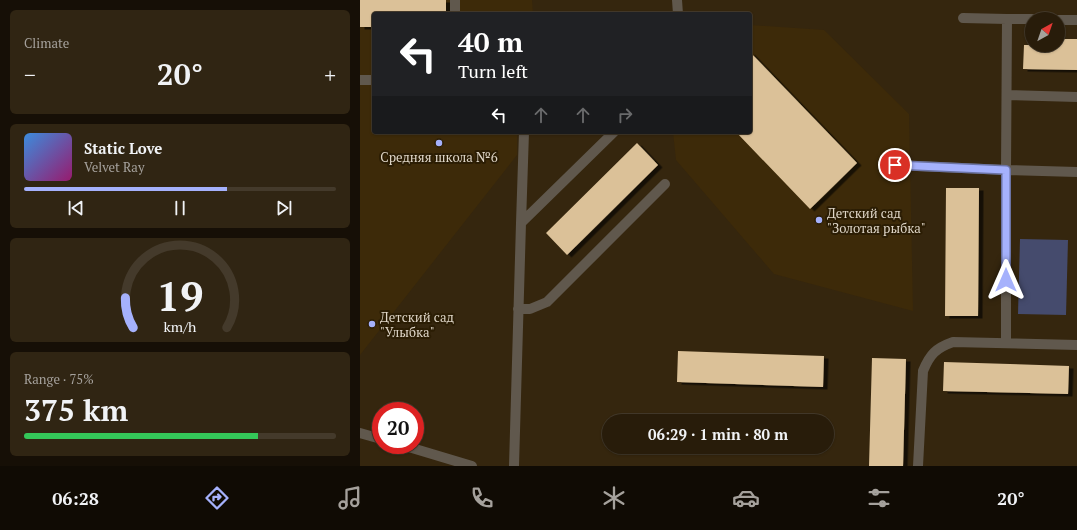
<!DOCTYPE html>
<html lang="en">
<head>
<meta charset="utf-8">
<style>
  :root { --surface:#281c0a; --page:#302513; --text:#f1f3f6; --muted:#a5a19c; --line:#443a2b; --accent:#a5b1fc }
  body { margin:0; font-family:"PT Serif",serif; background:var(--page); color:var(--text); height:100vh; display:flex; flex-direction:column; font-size:15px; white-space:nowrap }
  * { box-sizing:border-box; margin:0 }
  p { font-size:13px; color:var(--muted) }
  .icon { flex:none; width:22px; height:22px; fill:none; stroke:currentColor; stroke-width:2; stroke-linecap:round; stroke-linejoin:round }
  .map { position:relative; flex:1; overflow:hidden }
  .sheet { display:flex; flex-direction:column; gap:10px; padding:10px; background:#160f06; width:360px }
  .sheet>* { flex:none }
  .top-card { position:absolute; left:12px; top:12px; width:380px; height:122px; border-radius:4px; box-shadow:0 1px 3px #0004,0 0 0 1px var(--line); background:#202124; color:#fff; overflow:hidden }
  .needle { width:26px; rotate:40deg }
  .fabs { position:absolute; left:665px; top:12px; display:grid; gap:8px }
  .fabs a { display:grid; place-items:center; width:40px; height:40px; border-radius:50%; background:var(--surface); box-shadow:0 1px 3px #0004,0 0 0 1px var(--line); font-size:20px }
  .speed { position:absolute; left:12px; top:402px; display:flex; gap:8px; font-size:20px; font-weight:700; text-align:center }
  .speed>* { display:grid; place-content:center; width:52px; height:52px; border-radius:50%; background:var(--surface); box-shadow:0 1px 3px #0004,0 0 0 1px var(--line); line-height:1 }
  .speed .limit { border:6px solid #d22; background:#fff; color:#111 }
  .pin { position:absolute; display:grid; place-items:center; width:34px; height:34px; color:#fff; margin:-17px; border:2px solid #fff; border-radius:50%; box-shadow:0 1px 4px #0007 }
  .me { position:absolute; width:44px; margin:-22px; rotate:0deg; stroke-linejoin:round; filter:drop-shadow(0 0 3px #0008) }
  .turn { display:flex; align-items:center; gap:14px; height:84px; padding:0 20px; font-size:18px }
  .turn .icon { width:52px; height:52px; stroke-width:2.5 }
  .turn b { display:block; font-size:28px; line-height:34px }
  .lanes { display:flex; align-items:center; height:38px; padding:0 20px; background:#0003; justify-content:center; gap:20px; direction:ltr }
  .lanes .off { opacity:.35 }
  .big { font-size:30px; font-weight:700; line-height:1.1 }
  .sheet .card { flex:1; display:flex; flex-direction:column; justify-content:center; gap:6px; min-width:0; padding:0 14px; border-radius:6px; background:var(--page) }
  .sheet .dial { align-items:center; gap:0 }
  .dial svg { height:104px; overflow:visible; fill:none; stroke:var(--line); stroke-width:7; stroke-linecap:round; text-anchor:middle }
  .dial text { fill:var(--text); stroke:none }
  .song { display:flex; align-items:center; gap:12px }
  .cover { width:48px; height:48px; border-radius:6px; background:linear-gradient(135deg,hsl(210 70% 55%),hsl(320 70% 35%)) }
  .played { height:4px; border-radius:2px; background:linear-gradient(90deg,var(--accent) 65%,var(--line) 65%) }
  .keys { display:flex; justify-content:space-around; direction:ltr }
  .heat { display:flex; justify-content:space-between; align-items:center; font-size:22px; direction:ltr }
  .charge { height:6px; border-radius:3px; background:linear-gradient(90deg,#34c759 75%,var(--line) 0) }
  .trip { position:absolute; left:242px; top:414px; width:232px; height:40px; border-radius:20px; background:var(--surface); box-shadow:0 1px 3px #0004,0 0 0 1px var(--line); font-weight:700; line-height:40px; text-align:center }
  .tabs { display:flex; height:64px; justify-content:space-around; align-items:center; background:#100b04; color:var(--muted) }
  .tabs .icon { width:28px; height:28px }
  .tabs .active { color:var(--accent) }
  .tabs b { font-size:18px; color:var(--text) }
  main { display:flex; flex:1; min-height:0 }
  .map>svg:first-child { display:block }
  .built { fill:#3d2a09 }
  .green { fill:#454b6d }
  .building { fill:#dbc198; filter:url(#shadow) }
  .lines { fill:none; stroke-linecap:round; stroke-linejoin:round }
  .minor { stroke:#60584d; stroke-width:10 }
  .route-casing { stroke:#6b73a4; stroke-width:10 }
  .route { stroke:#a5b1fc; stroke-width:7 }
  .poi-dot { fill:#a5b1fc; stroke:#2b1d04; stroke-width:1.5 }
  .labels { text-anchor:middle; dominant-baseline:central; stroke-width:4; stroke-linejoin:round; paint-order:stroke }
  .poi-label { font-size:13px; fill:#dfd6c8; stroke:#2b1d04; text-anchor:start }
</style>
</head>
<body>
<main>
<section class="sheet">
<div class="card"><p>Climate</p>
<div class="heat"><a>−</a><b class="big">20°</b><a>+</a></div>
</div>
<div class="card">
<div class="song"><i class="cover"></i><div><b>Static Love</b><p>Velvet Ray</p></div></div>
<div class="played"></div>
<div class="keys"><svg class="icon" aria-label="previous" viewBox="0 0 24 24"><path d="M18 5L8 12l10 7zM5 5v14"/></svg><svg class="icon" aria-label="pause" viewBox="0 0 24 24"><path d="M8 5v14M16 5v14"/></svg><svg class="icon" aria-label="next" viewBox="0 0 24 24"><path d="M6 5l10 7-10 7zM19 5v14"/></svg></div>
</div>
<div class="card dial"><svg viewBox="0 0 100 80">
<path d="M14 69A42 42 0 1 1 86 69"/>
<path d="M14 69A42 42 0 0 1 8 46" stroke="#a5b1fc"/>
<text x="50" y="56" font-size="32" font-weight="700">19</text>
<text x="50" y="72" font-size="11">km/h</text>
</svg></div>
<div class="card"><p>Range · 75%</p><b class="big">375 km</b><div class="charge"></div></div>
</section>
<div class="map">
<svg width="717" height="466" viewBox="0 0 717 466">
  <defs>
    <filter id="shadow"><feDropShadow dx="4.5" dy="2.5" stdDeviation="0" flood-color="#0009"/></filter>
  </defs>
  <rect width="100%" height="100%" fill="#35260e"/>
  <path class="built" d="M 0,0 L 172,0 L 173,14 L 14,14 L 14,132 L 157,132 L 157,155 L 0,355 Z
    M 390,25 L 464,30 L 549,114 L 553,311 L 414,274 L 316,160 L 313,132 L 390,132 Z"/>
  <path class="green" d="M 660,239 L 708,240 L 706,315 L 658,314 Z"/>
  <path class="building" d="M 0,0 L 86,0 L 86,14 L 14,14 L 14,27 L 0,27 Z
    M 698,39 L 717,39 L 717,70 L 663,69 L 664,45 L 698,45 Z
    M 390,52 L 497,163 L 450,209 L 376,132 L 390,132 Z
    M 277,143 L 298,165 L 207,255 L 186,233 Z
    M 586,188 L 619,188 L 618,316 L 585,316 Z
    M 318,351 L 464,356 L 463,387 L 317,382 Z
    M 512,358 L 546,359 L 543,466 L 509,466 Z
    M 584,362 L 709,366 L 708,394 L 583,391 Z"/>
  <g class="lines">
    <path class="minor" d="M 317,0 L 318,14
      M 95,14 L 95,0
      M 603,18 L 647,19
      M 698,20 L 717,20
      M 0,80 L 14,80
      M 647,95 L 717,97
      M 535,165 L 646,170 L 717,172
      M 161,223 L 164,132
      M 158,309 L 170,309 L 187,302 L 305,184
      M 646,343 L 646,170 L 647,19 L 672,19
      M 0,433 L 21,439
      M 42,445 L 112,466
      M 154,466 L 161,223 L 254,132
      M 558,466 L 563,371 C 570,354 576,348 593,342 L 717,345"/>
  </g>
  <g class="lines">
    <defs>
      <path id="route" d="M 535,165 L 646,170 L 646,280"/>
    </defs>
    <use href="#route" class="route-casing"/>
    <use href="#route" class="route"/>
  </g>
  <g class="poi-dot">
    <circle cx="79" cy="143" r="4"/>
    <circle cx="459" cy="220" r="4"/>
    <circle cx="12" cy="324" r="4"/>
  </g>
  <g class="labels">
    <g class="poi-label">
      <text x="79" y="157" text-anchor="middle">Средняя школа №6</text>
      <text x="467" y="213">Детский сад<tspan x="467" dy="15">"Золотая рыбка"</tspan></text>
      <text x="20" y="317">Детский сад<tspan x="20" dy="15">"Улыбка"</tspan></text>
    </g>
  </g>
</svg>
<div class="fabs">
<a><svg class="needle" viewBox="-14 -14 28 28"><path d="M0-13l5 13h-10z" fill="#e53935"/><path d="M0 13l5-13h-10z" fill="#a5a19c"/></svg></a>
</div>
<div class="speed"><div class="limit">20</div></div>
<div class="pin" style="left:535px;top:165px;background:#d93025"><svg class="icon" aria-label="arrive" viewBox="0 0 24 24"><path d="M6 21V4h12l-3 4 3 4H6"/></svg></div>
<svg class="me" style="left:646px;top:280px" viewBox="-20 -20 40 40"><path d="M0-17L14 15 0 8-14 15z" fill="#a5b1fc" stroke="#fff" stroke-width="4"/></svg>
<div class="trip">06:29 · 1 min · 80 m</div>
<div class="top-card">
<div class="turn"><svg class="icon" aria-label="left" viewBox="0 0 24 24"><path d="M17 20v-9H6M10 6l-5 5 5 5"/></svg><div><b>40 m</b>Turn left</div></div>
<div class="lanes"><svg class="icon" aria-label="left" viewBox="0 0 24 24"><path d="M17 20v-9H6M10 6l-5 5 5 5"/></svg><svg class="icon off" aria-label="ahead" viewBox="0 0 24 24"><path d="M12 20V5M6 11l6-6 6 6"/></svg><svg class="icon off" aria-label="ahead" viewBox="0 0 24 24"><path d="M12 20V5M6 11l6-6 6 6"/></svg><svg class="icon off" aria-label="right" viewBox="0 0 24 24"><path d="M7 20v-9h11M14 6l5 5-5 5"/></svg></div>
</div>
</div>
</main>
<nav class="tabs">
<b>06:28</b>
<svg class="icon active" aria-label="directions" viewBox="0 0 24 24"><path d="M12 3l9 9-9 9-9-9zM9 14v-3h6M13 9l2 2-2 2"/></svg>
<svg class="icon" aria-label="music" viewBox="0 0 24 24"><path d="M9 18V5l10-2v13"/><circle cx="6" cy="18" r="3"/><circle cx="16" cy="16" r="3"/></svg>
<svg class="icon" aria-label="phone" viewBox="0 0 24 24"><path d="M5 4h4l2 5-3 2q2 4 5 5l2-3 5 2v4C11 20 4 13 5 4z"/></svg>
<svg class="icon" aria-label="climate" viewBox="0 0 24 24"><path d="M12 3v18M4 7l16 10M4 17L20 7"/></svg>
<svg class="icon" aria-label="car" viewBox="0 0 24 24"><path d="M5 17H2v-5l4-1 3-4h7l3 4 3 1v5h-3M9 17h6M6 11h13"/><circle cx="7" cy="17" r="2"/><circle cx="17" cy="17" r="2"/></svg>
<svg class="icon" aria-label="filters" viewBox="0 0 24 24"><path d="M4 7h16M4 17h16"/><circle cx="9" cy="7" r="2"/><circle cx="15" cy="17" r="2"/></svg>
<b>20°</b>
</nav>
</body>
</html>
